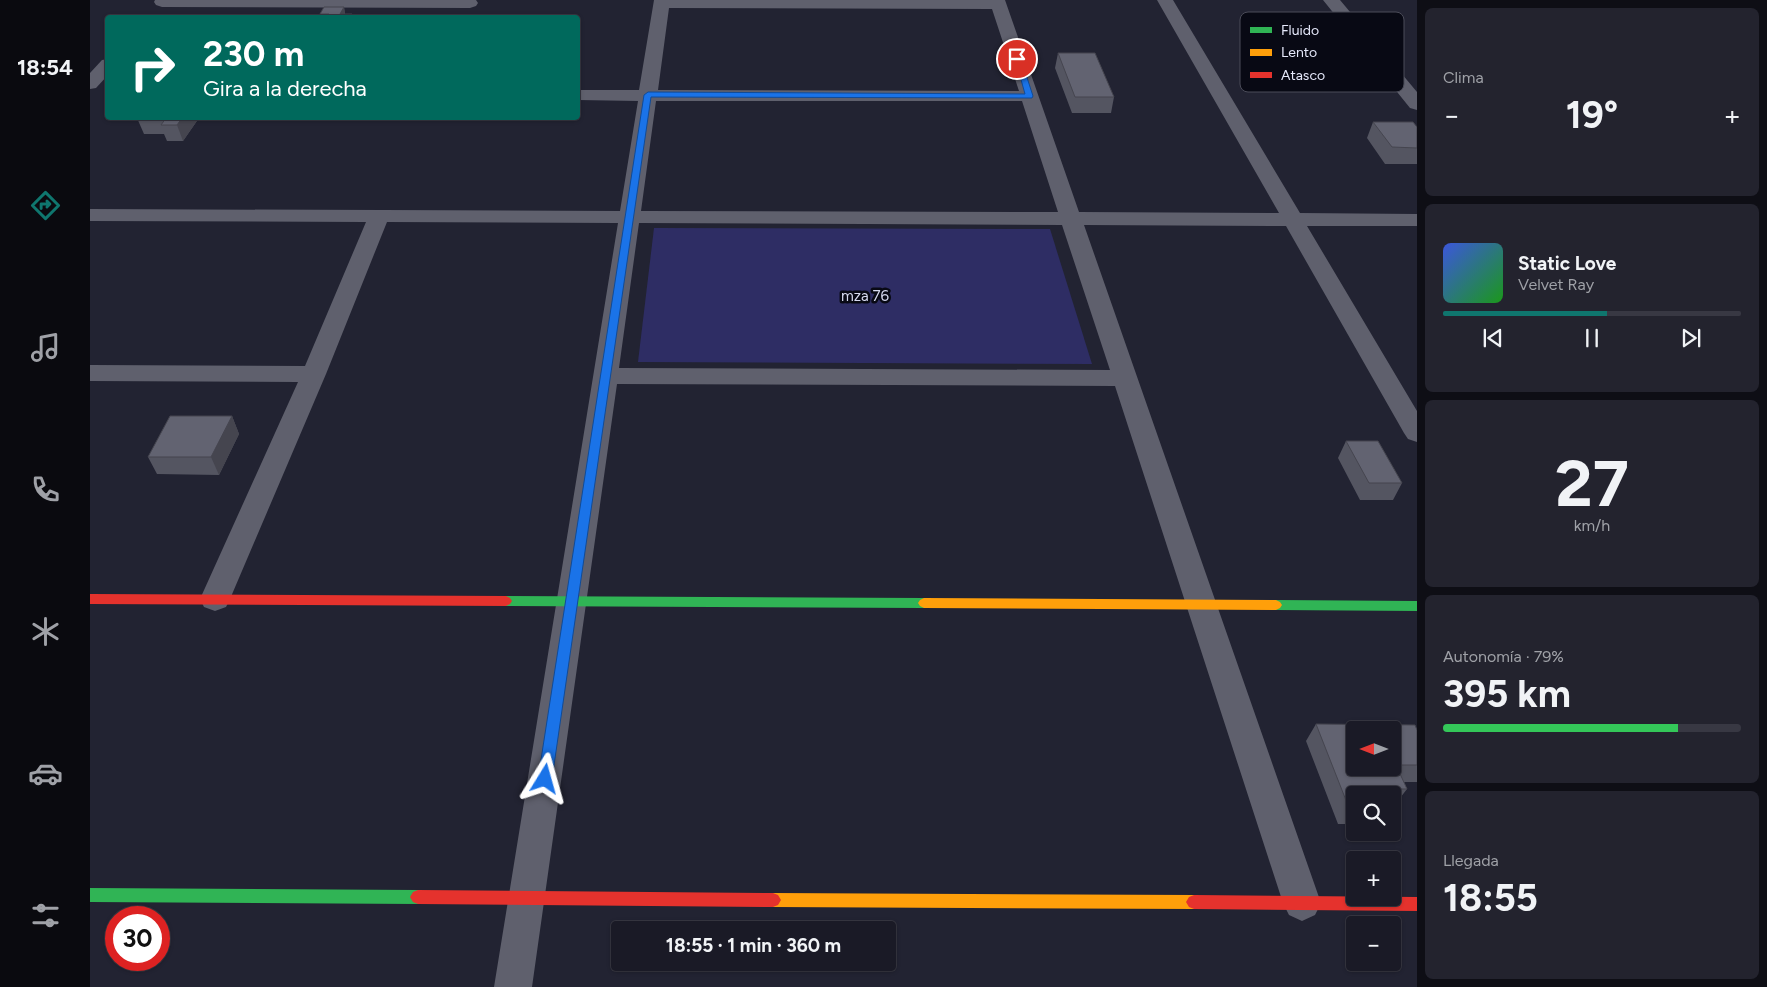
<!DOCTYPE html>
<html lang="es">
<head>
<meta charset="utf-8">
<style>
  :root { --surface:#1a1a26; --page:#23232e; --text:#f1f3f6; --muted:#9fa1a7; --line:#383843; --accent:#0f766e }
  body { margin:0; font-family:Figtree,sans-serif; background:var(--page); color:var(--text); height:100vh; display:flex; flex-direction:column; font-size:19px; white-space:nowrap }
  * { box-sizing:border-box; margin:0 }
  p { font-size:16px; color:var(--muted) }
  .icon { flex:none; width:28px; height:28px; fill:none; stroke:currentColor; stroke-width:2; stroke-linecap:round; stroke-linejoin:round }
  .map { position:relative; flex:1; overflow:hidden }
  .sheet { display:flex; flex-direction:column; gap:8px; padding:8px; background:#0e0e15; width:350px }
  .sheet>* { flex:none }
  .guide { position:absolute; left:15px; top:15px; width:475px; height:105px; border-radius:5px; box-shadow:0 1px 4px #0004,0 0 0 1px var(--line); background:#00695c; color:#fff; overflow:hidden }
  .needle { width:32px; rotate:270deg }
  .tools { position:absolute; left:1256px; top:721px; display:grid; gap:10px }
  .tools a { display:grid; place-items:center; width:55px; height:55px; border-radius:5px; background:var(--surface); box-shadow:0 1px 4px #0004,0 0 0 1px var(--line); font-size:25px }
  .speed { position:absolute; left:15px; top:906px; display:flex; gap:10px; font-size:25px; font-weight:700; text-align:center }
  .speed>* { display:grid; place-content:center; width:65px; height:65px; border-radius:50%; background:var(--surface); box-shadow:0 1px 4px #0004,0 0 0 1px var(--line); line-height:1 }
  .speed .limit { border:8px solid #d22; background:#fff; color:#111 }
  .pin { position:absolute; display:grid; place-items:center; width:42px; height:42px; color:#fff; margin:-21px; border:2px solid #fff; border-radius:50%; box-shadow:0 1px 5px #0007 }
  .me { position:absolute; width:55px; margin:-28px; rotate:8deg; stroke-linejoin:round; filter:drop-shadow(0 0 4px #0008) }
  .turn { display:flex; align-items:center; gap:18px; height:105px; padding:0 15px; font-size:22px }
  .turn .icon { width:65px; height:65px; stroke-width:2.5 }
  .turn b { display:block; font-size:35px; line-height:42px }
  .big { font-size:38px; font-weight:700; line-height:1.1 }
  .sheet .tile { flex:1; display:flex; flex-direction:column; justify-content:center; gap:8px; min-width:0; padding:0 18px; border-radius:8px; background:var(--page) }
  .sheet .dial { align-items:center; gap:0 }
  .dial b { font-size:65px; line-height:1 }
  .song { display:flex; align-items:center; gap:15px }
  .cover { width:60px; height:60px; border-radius:8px; background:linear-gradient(135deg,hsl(230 70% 55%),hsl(120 70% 35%)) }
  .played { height:5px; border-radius:2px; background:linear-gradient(90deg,var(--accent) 55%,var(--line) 55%) }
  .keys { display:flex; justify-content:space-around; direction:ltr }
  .heat { display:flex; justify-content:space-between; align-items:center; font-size:28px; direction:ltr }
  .charge { height:8px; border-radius:4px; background:linear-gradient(90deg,#34c759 79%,var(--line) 0) }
  .trip { position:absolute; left:521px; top:921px; width:285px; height:50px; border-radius:5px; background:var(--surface); box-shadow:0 1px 4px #0004,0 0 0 1px var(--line); font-weight:700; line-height:50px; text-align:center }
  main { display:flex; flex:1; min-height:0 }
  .tabs { display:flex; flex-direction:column; width:90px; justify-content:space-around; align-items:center; background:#0a0a0f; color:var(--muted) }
  .tabs .icon { width:35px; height:35px }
  .tabs .on { color:var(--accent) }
  .tabs b { font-size:22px; color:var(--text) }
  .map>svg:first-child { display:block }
  .green { fill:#2e2d64 }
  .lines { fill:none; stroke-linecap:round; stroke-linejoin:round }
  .street { fill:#5f606d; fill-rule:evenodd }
  .fast { fill:#30b455; fill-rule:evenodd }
  .slow { fill:#ff9f0a; fill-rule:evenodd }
  .jam { fill:#e5322d; fill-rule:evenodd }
  .wall { fill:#545561 }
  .shaded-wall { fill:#45454f }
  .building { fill:#626371; stroke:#45454f; fill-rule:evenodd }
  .route { fill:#1a73e8; stroke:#114b97 }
  .labels { text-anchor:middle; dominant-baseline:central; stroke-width:5; stroke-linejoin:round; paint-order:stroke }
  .park-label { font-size:15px; fill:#d7daf0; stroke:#080914 }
  .key { fill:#080914; stroke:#4b4c59; stroke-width:1 }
  .key-label { font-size:14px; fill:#e6e9fb }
</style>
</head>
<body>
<main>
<nav class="tabs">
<b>18:54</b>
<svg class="icon on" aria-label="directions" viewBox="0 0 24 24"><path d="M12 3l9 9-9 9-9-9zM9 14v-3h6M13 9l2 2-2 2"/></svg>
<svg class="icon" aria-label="music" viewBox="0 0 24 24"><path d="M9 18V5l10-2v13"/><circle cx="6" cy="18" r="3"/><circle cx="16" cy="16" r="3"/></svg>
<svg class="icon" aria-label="phone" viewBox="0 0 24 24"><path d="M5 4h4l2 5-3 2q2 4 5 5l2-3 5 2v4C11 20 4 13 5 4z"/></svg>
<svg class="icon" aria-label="climate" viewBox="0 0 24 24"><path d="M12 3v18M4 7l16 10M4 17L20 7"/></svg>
<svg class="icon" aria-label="car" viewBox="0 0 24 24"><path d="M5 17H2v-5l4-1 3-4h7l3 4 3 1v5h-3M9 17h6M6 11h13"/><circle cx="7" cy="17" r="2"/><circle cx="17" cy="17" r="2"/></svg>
<svg class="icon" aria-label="filters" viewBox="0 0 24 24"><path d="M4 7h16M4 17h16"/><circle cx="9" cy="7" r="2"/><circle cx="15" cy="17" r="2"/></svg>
</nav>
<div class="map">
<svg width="1327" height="987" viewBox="0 0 1327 987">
  <rect width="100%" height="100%" fill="#222332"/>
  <path class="green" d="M 564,228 L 960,229 L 1002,364 L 548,362 Z"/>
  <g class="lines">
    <path class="street" d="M 65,0 L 386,0 L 388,3 L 386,6 L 380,8 L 72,7 L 66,5 L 64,2 Z
      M 564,0 L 915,0 L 989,212 L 1189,213 L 1067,0 L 1083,0 L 1210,213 L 1327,214 L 1327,226 L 1217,226 L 1327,411 L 1327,442 L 1318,439 L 1314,433 L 1196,226 L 994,225 L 1231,903 L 1225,915 L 1212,921 L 1199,915 L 1193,903 L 1025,386 L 527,384 L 442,987 L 404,987 L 528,223 L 297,222 L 236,374 L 140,599 L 136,607 L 125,611 L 114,607 L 110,599 L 208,382 L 0,381 L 0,365 L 215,366 L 276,222 L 0,221 L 0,209 L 530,211 L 548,101 L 488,100 L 488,90 L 549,90 ZM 579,8 L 902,9 L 929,91 L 568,90 ZM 566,101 L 932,101 L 968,212 L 551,211 ZM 549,223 L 972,225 L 1020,370 L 529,368 Z
      M 1233,0 L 1250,0 L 1327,92 L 1327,110 L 1320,108 Z
      M 18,59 L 18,75 L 6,88 L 0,89 L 0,73 L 12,60 Z"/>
    <path class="fast" d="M 416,596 L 834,598 L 838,600 L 840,603 L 838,606 L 834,608 L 416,606 L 412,604 L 410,601 L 412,598 Z
      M 1186,600 L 1327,601 L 1327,611 L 1186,610 L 1182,608 L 1180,605 L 1182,602 Z
      M 0,888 L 328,890 L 333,892 L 336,897 L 333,902 L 328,904 L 0,902 Z"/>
    <path class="slow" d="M 834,598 L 1186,600 L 1190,602 L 1192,605 L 1190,608 L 1186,610 L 834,608 L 830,606 L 828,603 L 830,600 Z
      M 683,893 L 1104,895 L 1109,897 L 1112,902 L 1109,907 L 1104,909 L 683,907 L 678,905 L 675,900 L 678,895 Z"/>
    <path class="jam" d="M 0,594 L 416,596 L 420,598 L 422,601 L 420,604 L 416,606 L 0,604 Z
      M 328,890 L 683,893 L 688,895 L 691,900 L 688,905 L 683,907 L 328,904 L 323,902 L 320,897 L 323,892 Z
      M 1104,895 L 1327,897 L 1327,911 L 1104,909 L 1099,907 L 1096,902 L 1099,897 Z"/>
  </g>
  <path class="wall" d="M 254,7 L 255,14 L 263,18 L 231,18 L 230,14 Z
    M 968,53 L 1024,97 L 1021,113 L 982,113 L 965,68 Z
    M 47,118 L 109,118 L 93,141 L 77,141 L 74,134 L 54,134 Z
    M 1283,122 L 1327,127 L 1327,164 L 1295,164 L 1277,138 Z
    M 142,416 L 149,434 L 129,475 L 67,474 L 58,457 Z
    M 1256,441 L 1312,483 L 1303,500 L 1270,500 L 1248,458 Z
    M 1226,724 L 1327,730 L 1327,782 L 1314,782 L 1317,789 L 1307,802 L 1310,808 L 1302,818 L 1302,795 L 1265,795 L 1265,824 L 1248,824 L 1216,741 Z"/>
  <path class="shaded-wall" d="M 254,7 L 255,15 L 250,14 Z
    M 92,118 L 109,118 L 93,141 L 87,125 Z
    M 142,416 L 149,434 L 129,475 L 121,457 Z"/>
  <path class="building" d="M 234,7 L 254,7 L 250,14 L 262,14 L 260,18 L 236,18 L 239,14 L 230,14 Z
    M 968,53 L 1005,53 L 1024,97 L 985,97 Z
    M 47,118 L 92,118 L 87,125 L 71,125 L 76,118 Z
    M 1283,122 L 1323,122 L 1327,127 L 1327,148 L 1302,147 Z
    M 80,416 L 142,416 L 121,457 L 58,457 Z
    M 1256,441 L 1288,441 L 1312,483 L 1279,483 Z
    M 1226,724 L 1325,725 L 1327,730 L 1327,765 L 1306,765 L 1317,789 L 1302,789 L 1310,808 L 1302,808 L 1302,795 L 1265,795 L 1265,808 L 1259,808 ZM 1265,730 L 1302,730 L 1302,768 L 1265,768 Z"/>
  <path class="route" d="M 925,58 L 931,59 L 943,96 L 942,98 L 561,97 L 462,779 L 460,784 L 455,785 L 450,784 L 448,779 L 554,95 L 558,92 L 935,94 Z"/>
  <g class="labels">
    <g class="park-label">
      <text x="775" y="296">mza 76</text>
    </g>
  </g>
  <rect x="1150" y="12" width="164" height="80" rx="8" class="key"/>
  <rect x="1160" y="27" width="22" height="6" fill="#30b455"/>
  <rect x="1160" y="49" width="22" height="7" fill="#ff9f0a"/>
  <rect x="1160" y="72" width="22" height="6" fill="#e5322d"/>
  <g class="key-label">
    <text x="1191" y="35">Fluido</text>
    <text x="1191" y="57">Lento</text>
    <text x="1191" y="80">Atasco</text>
  </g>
</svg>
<div class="tools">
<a><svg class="needle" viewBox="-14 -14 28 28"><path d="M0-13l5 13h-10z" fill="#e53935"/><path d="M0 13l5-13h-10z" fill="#9fa1a7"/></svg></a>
<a><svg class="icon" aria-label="search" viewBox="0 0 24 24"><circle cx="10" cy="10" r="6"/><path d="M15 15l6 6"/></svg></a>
<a>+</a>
<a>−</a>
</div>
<div class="speed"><div class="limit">30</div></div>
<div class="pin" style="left:927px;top:59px;background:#d93025"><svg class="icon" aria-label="arrive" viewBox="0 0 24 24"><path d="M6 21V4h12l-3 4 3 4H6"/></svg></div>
<svg class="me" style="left:455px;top:779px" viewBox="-20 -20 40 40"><path d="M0-17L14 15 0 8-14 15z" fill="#1a73e8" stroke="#fff" stroke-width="4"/></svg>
<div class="trip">18:55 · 1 min · 360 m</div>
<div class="guide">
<div class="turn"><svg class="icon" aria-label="right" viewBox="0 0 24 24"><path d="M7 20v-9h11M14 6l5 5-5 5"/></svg><div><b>230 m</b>Gira a la derecha</div></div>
</div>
</div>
<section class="sheet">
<div class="tile"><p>Clima</p>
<div class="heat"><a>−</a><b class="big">19°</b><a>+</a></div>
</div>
<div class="tile">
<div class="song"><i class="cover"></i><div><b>Static Love</b><p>Velvet Ray</p></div></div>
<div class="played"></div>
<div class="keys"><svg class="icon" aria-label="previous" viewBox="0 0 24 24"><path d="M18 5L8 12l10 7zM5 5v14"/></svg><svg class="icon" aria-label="pause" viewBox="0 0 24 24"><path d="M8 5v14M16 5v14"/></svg><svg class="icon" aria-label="next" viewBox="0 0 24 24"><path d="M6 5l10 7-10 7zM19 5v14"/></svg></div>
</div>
<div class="tile dial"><b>27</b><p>km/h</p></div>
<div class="tile"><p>Autonomía · 79%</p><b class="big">395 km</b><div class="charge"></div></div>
<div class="tile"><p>Llegada</p><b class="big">18:55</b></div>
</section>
</main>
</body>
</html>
